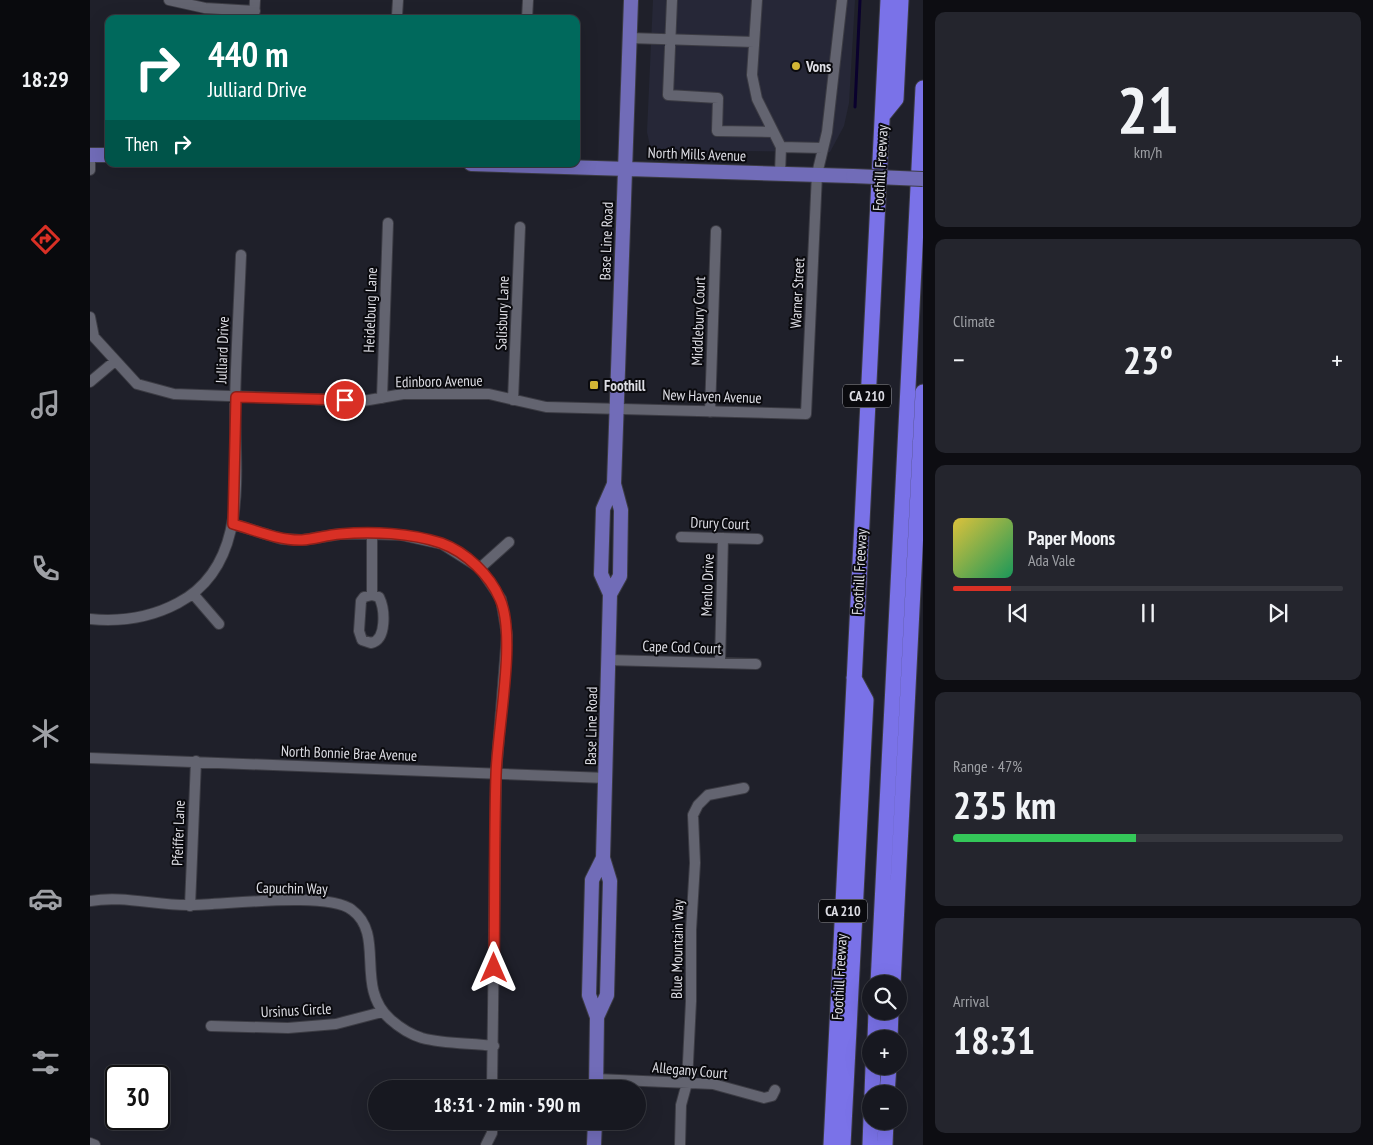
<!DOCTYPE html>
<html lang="en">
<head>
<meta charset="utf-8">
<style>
  :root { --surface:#171820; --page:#24252d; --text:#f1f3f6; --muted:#9ea0a5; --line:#36373e; --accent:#d93025 }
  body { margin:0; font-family:"PT Sans Narrow",sans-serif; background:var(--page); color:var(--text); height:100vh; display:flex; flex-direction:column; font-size:19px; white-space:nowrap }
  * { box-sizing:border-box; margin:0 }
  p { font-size:16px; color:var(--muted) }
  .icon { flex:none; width:28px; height:28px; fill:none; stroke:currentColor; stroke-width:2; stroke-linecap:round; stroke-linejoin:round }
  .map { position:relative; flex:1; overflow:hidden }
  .side { display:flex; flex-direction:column; gap:12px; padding:12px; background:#0d0d12; width:450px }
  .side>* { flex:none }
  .guide { position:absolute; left:15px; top:15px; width:475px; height:152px; border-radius:10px; box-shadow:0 5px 20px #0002,0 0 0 1px var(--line); background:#00695c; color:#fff; overflow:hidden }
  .controls { position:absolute; left:772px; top:975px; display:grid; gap:10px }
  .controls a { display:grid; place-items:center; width:45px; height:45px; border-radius:50%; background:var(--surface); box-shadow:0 5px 20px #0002,0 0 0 1px var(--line); font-size:25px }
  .speed { position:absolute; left:15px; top:1065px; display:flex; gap:10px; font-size:25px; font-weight:700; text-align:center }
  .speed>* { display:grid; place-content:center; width:65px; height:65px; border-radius:50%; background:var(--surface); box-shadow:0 5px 20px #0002,0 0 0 1px var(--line); line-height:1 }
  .speed .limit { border:2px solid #111; border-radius:8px; background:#fff; color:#111 }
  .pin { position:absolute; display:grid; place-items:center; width:42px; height:42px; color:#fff; margin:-21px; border:2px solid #fff; border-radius:50%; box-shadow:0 1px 5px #0007 }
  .me { position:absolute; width:55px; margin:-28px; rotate:0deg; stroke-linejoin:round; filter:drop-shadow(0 0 4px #0008) }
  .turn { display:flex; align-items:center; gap:18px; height:105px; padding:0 20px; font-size:22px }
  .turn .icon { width:65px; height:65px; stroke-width:2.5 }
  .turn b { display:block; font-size:35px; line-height:42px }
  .then { display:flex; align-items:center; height:48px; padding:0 20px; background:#0003; gap:10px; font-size:19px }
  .big { font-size:38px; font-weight:700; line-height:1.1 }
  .side .tile { flex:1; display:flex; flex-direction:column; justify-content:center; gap:8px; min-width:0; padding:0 18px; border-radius:10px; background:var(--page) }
  .side .dial { align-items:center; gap:0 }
  .dial b { font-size:65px; line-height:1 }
  .song { display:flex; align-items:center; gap:15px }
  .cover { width:60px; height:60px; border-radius:8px; background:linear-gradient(135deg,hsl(50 70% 55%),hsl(150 70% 35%)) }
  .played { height:5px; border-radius:2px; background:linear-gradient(90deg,var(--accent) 15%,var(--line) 15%) }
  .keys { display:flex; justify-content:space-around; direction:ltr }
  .heat { display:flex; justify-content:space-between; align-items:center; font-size:28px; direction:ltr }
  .charge { height:8px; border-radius:4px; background:linear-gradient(90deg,#34c759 47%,var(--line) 0) }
  .trip { position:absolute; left:278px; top:1080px; width:278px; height:50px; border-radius:25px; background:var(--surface); box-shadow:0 5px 20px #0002,0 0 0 1px var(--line); font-weight:700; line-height:50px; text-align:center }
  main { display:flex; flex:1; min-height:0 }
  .menu { display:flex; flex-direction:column; width:90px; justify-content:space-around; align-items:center; background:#090a0d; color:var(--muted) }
  .menu .icon { width:35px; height:35px }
  .menu .on { color:var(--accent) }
  .menu b { font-size:22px; color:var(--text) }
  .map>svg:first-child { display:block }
  .built { fill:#262737 }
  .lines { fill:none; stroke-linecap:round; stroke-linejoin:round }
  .stream { stroke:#0a012d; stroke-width:3 }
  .minor-casing { stroke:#3c3c44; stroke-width:12 }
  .major-casing { stroke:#3c3c44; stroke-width:16 }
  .highway-casing { stroke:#3c3c44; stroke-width:17 }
  .minor { stroke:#636470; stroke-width:10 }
  .major { stroke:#716cb8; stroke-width:14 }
  .highway { stroke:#7a72e8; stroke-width:15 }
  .major-bridge-casing { stroke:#3c3c44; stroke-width:16; stroke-linecap:butt }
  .major-bridge { stroke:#716cb8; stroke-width:14 }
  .route-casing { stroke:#8d1f18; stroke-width:12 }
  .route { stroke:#d93025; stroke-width:9 }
  .poi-dot { fill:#d3b635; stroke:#0a0a0e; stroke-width:2 }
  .labels { text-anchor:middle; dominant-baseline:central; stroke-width:4; stroke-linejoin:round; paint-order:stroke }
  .shield { fill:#0a0a0e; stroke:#9e9ea4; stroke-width:1 }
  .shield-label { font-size:14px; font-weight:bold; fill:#dddde4 }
  .poi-label { font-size:15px; font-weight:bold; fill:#dddde4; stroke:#0a0a0e; text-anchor:start }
  .street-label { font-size:15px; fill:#dddde4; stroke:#0a0a0e }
</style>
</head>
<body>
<main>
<nav class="menu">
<b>18:29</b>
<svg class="icon on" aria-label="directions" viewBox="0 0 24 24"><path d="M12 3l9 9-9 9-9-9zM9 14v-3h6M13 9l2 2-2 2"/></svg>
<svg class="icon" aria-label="music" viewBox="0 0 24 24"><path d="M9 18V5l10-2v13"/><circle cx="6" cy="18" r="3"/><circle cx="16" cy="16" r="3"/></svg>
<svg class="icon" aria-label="phone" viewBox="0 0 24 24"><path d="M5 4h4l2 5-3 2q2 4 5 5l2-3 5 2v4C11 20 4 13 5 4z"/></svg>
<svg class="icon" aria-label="climate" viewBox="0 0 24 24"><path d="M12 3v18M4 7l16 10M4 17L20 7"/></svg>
<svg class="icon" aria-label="car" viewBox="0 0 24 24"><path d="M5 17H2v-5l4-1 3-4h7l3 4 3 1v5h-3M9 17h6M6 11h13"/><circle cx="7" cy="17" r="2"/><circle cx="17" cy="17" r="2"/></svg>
<svg class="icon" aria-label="filters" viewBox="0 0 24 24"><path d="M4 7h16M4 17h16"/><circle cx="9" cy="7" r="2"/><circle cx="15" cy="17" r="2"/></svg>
</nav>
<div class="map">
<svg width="833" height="1145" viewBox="0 0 833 1145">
  <rect width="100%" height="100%" fill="#1f202a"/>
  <path class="built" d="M 563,0 L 765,0 L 759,103 L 754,126 L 740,152 L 570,150 L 560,146 L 557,132 Z"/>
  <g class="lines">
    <path class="stream" d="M 765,107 L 770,0"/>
    <defs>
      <path id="minor" d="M 79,0 L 115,8 L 165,11
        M 582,0 L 578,95 L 628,98 L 627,131 L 683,132
        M 667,0 L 662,75 L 667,99 L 691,147 L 690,173
        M 307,16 L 308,0
        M 164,19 L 165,0
        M 437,19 L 438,0
        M 540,38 L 664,42
        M 691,147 L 733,148
        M 0,170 L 0,155
        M 0,317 L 4,337 L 47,384 L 84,394 L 273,401 L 313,394 L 399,394 L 456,407 L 716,414 L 727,174 L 737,132 L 752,0
        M 0,382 L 25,361
        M 292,398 L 298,223
        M 423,400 L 430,227
        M 620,412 L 626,231
        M 143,524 L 192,539 L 213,540 L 250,534 L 282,534 L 311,535 L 352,544 L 390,568 L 411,599 L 417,635 L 406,774 L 402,1089
        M 591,537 L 668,539
        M 390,568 L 419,542
        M 104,595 L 129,624
        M 282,595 L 289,597 C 295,609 297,640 281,643 L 272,640 L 269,631 L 271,601 L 274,597 Z
        M 282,595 L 282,534
        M 0,619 C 31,622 60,618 88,603 C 160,565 145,473 145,404 C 146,354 149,305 151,255
        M 518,660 L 666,664
        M 630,663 L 633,538
        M 0,758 L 516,778
        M 0,901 C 33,895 68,906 101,905 C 135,905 238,891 262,910 C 296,935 264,987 300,1019 C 310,1028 319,1034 332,1038 C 354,1044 381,1043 404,1046
        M 100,906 L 106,761
        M 121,1026 L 198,1028 L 246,1024 L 292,1012
        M 506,1079 L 623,1084 L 674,1098 L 682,1096 L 685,1090
        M 0,1143 L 5,1145
        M 396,1145 L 402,1133 L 402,1121
        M 590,1145 L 591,1105 L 597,1083 L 601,1001 L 601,930 L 605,863 L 603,815 L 608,805 L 618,795 L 654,788"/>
      <path id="major" d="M 0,155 L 19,155
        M 381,164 L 763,176
        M 520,594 L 530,576 L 531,510 L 524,484 L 541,0
        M 507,1017 L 517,995 L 520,881 L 513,858 L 520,594 L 511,574 L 513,509 L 524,484
        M 506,1089 L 507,1017 L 499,995 L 502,880 L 513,858
        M 504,1145 L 505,1121"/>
      <path id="highway" d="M 793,115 L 806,99 L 811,0
        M 788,984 L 833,88
        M 803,984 L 833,392
        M 785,1039 L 786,1011
        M 800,1039 L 801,1011
        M 782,1094 L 783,1066
        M 797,1094 L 799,1066
        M 741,1145 L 798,0
        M 753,1145 L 776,700 L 764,678
        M 780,1145 L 781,1117
        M 795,1145 L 796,1121"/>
    </defs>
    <use href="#minor" class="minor-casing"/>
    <use href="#major" class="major-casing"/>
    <use href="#highway" class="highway-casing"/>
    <use href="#minor" class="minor"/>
    <use href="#major" class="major"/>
    <use href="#highway" class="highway"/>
    <defs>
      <path id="major-bridge" d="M 763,176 L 833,179"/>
    </defs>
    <use href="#major-bridge" class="major-bridge-casing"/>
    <use href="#major-bridge" class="major-bridge"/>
  </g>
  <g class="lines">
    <defs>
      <path id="route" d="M 255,400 L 146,397 L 143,524 C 165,530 189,541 212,540 C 225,539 237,535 250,534 C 282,531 321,533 351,543 C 376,552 400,575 410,599 C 427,637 407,730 406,775 C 404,839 405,904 404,968"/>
    </defs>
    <use href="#route" class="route-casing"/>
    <use href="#route" class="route"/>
  </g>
  <g class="poi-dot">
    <circle cx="706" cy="66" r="5"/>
    <rect x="499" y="380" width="10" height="10" rx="2.5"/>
  </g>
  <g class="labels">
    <g class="shield">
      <rect x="753" y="384.5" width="48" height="23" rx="4"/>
      <rect x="729" y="899.5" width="48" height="23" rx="4"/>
    </g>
    <g class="shield-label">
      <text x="777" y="396">CA 210</text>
      <text x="753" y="911">CA 210</text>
    </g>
    <g class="poi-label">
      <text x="716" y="66">Vons</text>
      <text x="514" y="385">Foothill</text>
    </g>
    <g class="street-label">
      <text transform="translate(607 154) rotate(2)">North Mills Avenue</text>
      <text transform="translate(790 168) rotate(-87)">Foothill Freeway</text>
      <text transform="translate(516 241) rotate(-88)">Base Line Road</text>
      <text transform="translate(707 293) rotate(-87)">Warner Street</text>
      <text transform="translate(280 310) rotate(-88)">Heidelburg Lane</text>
      <text transform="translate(412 313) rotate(-88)">Salisbury Lane</text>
      <text transform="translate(608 321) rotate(-88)">Middlebury Court</text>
      <text transform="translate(132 350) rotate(-88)">Julliard Drive</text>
      <text transform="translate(349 381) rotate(-1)">Edinboro Avenue</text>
      <text transform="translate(622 396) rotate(2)">New Haven Avenue</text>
      <text transform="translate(630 523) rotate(2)">Drury Court</text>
      <text transform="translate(769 572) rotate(-87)">Foothill Freeway</text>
      <text transform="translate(617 585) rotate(-88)">Menlo Drive</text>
      <text transform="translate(592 647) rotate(2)">Cape Cod Court</text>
      <text transform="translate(501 726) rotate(-89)">Base Line Road</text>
      <text transform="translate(259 753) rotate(2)">North Bonnie Brae Avenue</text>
      <text transform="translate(88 833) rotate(-88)">Pfeiffer Lane</text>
      <text transform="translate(202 888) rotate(1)">Capuchin Way</text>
      <text transform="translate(587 949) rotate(-89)">Blue Mountain Way</text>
      <text transform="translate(749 977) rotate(-87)">Foothill Freeway</text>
      <text transform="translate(206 1010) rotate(-3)">Ursinus Circle</text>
      <text transform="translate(600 1070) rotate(5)">Allegany Court</text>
    </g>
  </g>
</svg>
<div class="controls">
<a><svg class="icon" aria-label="search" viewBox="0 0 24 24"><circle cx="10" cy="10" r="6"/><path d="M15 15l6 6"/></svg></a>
<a>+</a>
<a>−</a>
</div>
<div class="speed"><div class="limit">30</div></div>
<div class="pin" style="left:255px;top:400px;background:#d93025"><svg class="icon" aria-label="arrive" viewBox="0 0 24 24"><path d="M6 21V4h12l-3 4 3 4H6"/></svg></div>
<svg class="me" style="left:404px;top:968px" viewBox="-20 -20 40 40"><path d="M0-17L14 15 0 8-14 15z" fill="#d93025" stroke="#fff" stroke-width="4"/></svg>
<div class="trip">18:31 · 2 min · 590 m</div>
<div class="guide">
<div class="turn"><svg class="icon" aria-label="right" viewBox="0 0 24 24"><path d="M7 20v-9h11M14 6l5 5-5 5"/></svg><div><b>440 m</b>Julliard Drive</div></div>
<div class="then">Then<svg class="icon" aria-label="right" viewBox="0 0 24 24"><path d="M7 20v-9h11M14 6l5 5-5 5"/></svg></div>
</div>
</div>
<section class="side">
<div class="tile dial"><b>21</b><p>km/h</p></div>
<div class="tile"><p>Climate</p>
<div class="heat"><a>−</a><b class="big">23°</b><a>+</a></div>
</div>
<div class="tile">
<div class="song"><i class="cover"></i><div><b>Paper Moons</b><p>Ada Vale</p></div></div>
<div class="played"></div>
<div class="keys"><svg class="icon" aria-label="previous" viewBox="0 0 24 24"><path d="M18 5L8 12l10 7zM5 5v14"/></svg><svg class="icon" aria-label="pause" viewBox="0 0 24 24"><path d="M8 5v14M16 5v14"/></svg><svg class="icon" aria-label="next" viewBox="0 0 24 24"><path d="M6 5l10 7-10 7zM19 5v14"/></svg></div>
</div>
<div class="tile"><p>Range · 47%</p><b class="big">235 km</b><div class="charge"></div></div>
<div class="tile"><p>Arrival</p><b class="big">18:31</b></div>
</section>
</main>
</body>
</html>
